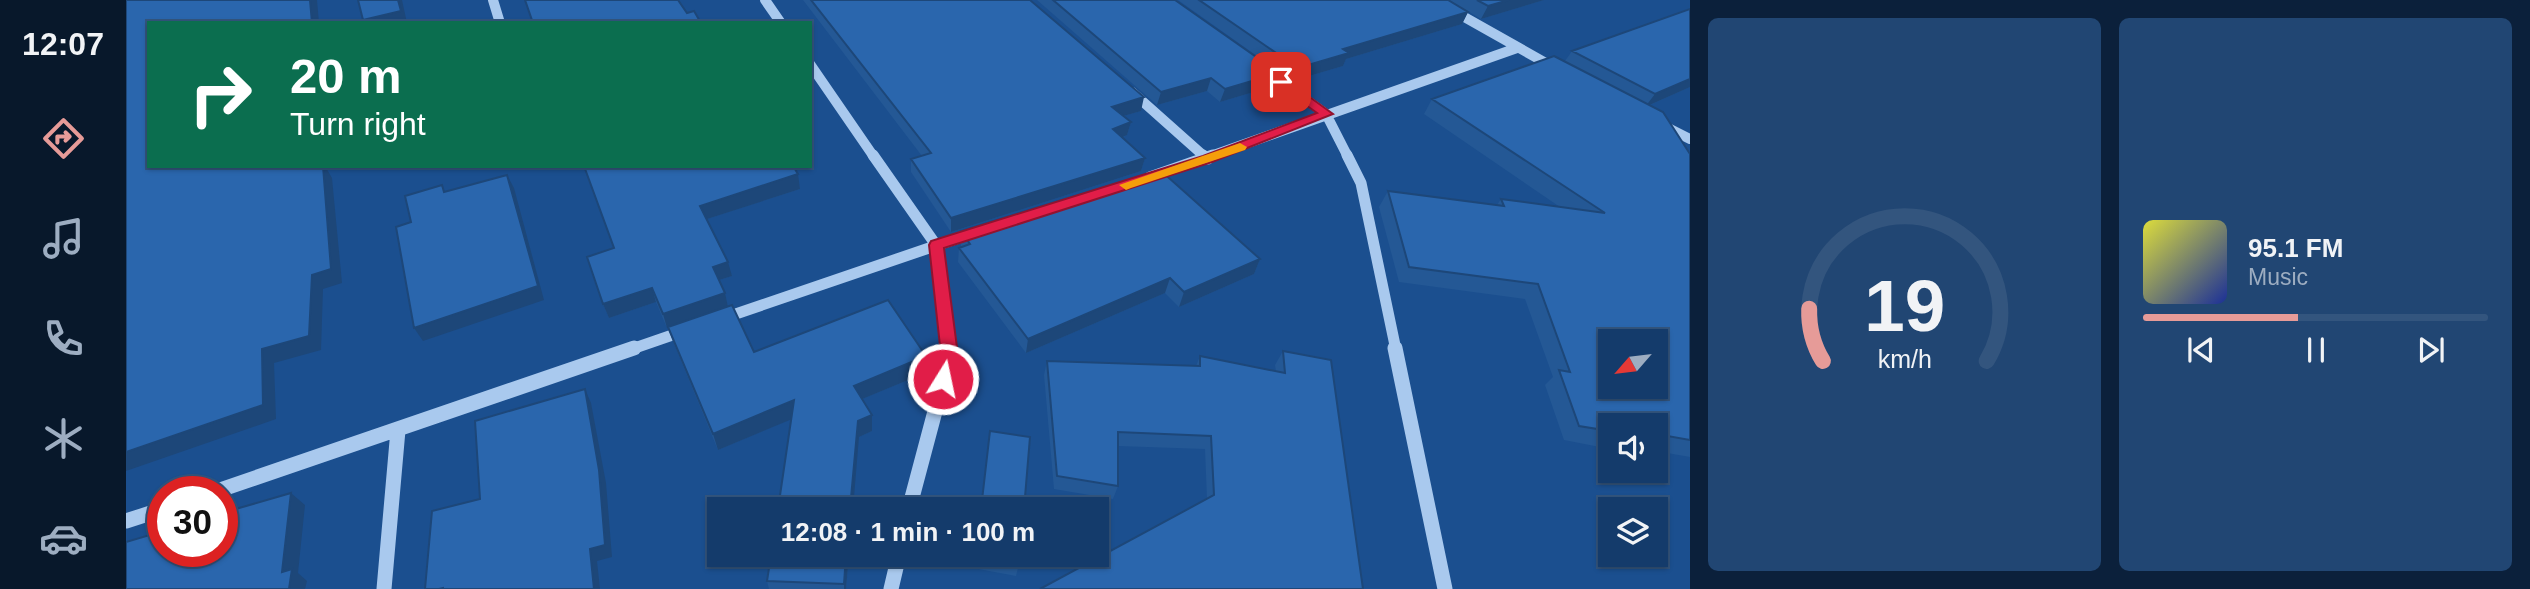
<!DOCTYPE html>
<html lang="en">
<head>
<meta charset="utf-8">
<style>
  :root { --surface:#143b6b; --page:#214673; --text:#f1f3f6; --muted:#9dadc1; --line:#33557e; --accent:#e69b98 }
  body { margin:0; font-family:Arial,sans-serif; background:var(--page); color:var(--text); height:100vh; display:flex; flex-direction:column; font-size:26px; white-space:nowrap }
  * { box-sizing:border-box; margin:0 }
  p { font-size:23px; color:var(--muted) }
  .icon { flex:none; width:38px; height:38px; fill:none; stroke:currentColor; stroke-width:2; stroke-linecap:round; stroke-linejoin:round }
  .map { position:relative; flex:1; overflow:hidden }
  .details { display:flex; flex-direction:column; gap:18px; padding:18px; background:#0b203b; width:840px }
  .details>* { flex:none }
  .top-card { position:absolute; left:21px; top:21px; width:665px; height:147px; border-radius:0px; box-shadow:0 2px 5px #0004,0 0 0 2px var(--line); background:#0b6e4f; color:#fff; overflow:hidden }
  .needle { width:46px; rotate:242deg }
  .fabs { position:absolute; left:1472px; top:329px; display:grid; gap:14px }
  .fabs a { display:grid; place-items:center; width:70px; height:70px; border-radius:0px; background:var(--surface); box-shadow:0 2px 5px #0004,0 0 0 2px var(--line); font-size:35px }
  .speed { position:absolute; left:21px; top:476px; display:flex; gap:14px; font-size:35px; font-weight:700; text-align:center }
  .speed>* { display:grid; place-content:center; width:91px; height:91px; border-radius:50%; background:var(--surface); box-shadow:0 2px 5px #0004,0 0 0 2px var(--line); line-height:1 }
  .speed .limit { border:10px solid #d22; background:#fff; color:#111 }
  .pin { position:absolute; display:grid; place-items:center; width:60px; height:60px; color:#fff; margin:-30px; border-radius:14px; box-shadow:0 4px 10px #0006 }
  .me { position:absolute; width:77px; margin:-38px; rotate:10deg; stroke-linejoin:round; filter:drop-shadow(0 0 5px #0008) }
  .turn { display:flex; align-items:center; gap:24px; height:147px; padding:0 28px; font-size:32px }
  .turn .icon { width:91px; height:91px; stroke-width:2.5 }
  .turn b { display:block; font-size:49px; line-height:60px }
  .details .card { flex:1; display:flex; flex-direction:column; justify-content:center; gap:10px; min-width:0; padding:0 24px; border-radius:10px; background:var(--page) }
  .details .dial { align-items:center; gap:0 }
  .dial svg { height:182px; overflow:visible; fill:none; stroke:var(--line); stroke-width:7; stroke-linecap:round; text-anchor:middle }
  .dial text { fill:var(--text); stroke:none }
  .song { display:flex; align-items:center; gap:21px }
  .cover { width:84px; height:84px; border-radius:10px; background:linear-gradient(135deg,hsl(60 70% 55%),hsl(230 70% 35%)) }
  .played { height:7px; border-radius:4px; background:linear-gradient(90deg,var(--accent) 45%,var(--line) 45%) }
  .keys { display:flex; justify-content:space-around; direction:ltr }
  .details .tiles { flex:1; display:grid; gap:18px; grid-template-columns:repeat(2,1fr) }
  .trip { position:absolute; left:581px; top:497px; width:402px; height:70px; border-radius:0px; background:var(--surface); box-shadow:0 2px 5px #0004,0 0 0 2px var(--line); font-weight:600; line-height:70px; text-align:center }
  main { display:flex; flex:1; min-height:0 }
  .menu { display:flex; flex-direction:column; width:126px; justify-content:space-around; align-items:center; background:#08182b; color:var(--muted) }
  .menu .icon { width:49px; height:49px }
  .menu .on { color:var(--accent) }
  .menu b { font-size:32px; color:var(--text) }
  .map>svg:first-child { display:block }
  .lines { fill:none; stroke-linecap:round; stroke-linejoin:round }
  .minor-far2 { stroke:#a9c9ee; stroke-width:10 }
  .minor-far1 { stroke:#a9c9ee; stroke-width:11 }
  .minor { stroke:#a9c9ee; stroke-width:15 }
  .wall { fill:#245895 }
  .shaded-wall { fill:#1d4779 }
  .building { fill:#2a66ad; stroke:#1d4779; stroke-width:2; fill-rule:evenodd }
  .route { fill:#e11d48; stroke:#92132f; stroke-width:2 }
  .slow { fill:#f59e0b }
</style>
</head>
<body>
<main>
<nav class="menu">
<b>12:07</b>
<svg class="icon on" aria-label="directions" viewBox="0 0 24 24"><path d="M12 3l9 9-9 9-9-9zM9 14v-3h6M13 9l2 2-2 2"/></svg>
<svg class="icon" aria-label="music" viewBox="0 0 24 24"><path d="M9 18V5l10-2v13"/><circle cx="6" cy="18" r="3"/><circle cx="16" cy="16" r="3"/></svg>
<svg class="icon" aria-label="phone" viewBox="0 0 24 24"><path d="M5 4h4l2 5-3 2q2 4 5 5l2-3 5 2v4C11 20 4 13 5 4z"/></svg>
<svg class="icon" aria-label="climate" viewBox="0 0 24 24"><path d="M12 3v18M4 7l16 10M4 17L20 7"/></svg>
<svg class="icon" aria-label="car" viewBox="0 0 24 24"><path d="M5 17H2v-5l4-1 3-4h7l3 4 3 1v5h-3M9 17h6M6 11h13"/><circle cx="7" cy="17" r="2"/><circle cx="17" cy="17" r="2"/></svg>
</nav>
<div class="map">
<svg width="1564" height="589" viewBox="0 0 1564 589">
  <rect width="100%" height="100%" fill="#1b4f8f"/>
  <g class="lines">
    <path class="minor-far2" d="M 367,0 L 374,23
      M 639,0 L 655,23
      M 1308,0 L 1427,67
      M 684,64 L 748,157
      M 1139,70 L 1200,114 L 1222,157
      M 1006,92 L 1079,157
      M 1536,125 L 1564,139
      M 1082,157 L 1391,48"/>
    <path class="minor-far1" d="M 747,155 L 810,245 L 823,350
      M 1077,155 L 1082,159
      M 1221,155 L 1235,183 L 1270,350
      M 1024,177 L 1087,155
      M 595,319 L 850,232
      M 503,350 L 558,331"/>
    <path class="minor" d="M 1269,348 L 1319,589
      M 88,492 L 508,348
      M 783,509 L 824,355 L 823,348
      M 0,521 L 37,509
      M 258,589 L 272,430
      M 765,589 L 773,555"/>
  </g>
  <path class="wall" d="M 677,0 L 904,0 L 1015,111 L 997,116 L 1005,122 L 1001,135 L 996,138 L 1019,158 L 1015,171 L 825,232 L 785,172 L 785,159 L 796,156 Z
    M 911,0 L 1049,0 L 1148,86 L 1094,102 L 1081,91 L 1031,105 Z
    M 1052,0 L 1322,0 L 1342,12 L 1336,24 L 1220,59 L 1217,66 L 1166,81 Z
    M 1323,0 L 1418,0 L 1355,19 Z
    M 1446,51 L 1564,87 L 1524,105 L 1564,154 L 1564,457 L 1530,451 L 1530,425 L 1484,425 L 1484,449 L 1438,440 L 1419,385 L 1427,377 L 1399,299 L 1273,282 L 1253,207 L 1262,191 L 1371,205 L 1375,199 L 1434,207 L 1298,114 L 1306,99 L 1439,61 Z
    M 670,171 L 674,189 L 581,219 L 606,276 L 593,280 L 602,307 L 628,352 L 799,373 L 736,399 L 746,431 L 733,437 L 665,419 L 592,450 L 548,344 L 542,328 L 541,328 L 530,302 L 483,318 L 477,304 L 488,248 Z
    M 835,231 L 1134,259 L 1128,274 L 1053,307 L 1039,293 L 900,353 L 832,262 L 833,248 L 835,247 Z
    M 1157,351 L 1237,589 L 1081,499 L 1079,449 L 992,446 L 992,486 L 987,499 L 928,489 L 918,375 L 921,361 L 1070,366 L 1074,356 L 1150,371 L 1149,365 Z
    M 723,555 L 720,589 L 643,589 L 641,581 Z
    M 849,555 L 893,564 L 890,576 L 847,568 Z"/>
  <path class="shaded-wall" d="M 184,0 L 191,0 L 193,23 L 186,23 Z
    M 272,0 L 276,0 L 281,23 L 238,23 L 237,20 Z
    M 1383,0 L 1418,0 L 1355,19 L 1362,6 Z
    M 1342,12 L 1336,24 L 1220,59 L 1217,66 L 1166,81 L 1172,68 L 1217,49 Z
    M 1153,73 L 1148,86 L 1094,102 L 1099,89 Z
    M 1085,78 L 1081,91 L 1031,105 L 1035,92 Z
    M 1564,79 L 1564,87 L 1519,107 L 1529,94 Z
    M 1018,97 L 1015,111 L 983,120 L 986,107 Z
    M 1005,122 L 1001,135 L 984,143 L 987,129 Z
    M 1019,158 L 1015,171 L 825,232 L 825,218 Z
    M 197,166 L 199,166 L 206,178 L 216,283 L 197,289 L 195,350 L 148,363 L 150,419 L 0,471 L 0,452 L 136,349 L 186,275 Z
    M 662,166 L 683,166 L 663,173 Z
    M 672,174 L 674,189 L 578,220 L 574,206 Z
    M 381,175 L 388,188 L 418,300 L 297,341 L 288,328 Z
    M 1134,259 L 1128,274 L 1053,307 L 1058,292 Z
    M 602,262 L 606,276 L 590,281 L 587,267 Z
    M 1044,278 L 1039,293 L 900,353 L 902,339 Z
    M 526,288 L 530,302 L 483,318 L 477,304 Z
    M 599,293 L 602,307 L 541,328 L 537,314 Z
    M 800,356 L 799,373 L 729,402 L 728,386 Z
    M 459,389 L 465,403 L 480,483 L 486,557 L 471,561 L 474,589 L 468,589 L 464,549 Z
    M 668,400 L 671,417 L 592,450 L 587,434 Z
    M 746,415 L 746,431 L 733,437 L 727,509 L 724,509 L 732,421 Z
    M 165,493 L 179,505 L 172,573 L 181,581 L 179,589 L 163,589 L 156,572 Z
    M 720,555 L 723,555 L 720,589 L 718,589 L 718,584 Z"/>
  <path class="building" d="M 0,0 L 184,0 L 186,23 L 23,23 L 23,166 L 197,166 L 205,269 L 186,275 L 183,336 L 136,349 L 137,405 L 0,452 Z
    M 232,0 L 272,0 L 275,11 L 237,20 Z
    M 399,0 L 552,0 L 561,13 L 568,11 L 575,23 L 407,23 Z
    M 685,0 L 904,0 L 1018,97 L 986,107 L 1005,122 L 987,129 L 1019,158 L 825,218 L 785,159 L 805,153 Z
    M 927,0 L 1049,0 L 1153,73 L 1099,89 L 1085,78 L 1035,92 Z
    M 1073,0 L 1322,0 L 1342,12 L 1217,49 L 1223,53 L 1172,68 Z
    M 1351,0 L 1383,0 L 1362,6 Z
    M 1564,9 L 1564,79 L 1529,94 L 1446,51 Z
    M 1428,56 L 1537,112 L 1564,154 L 1564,440 L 1530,434 L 1530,425 L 1484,425 L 1484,431 L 1453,426 L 1433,370 L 1444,372 L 1412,284 L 1283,267 L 1262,191 L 1378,206 L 1375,199 L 1479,213 L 1306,99 ZM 1484,341 L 1530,341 L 1530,387 L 1484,387 Z
    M 458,166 L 667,166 L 672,174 L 574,206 L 602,262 L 587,267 L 599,293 L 537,314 L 526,288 L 477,304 L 461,257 L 488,248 Z
    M 1034,170 L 1134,259 L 1058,292 L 1044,278 L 902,339 L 833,248 L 844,244 L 835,231 Z
    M 381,175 L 412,286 L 288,328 L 270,227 L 285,222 L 279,196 L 316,185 L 318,192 Z
    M 762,300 L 800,356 L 728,386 L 746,415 L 732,421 L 724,509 L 652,509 L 668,400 L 587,434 L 542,327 L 606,305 L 628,352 Z
    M 1157,351 L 1205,360 L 1237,589 L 914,589 L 1088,495 L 1085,436 L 992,432 L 992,486 L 931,476 L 921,361 L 1074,366 L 1074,356 L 1159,373 Z
    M 459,389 L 473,470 L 479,545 L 464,549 L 468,589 L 317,589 L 317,588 L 313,589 L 299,589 L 306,511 L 354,499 L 349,421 Z
    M 864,431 L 904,437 L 898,509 L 855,509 Z
    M 165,493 L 156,572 L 166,569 L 163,589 L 0,589 L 0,542 L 37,531 L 37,551 L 96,551 L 96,513 Z
    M 645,555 L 720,555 L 718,584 L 641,581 Z
    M 849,555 L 894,555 L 893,564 L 849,556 Z"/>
  <path class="route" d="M 1150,79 L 1159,79 L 1207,114 L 1086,162 L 818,248 L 832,355 L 823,384 L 811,384 L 808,379 L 815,355 L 803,245 L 805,241 L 1077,156 L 1191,113 L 1150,84 Z"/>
  <path class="slow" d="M 1114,143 L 1121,147 L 1119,150 L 1005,188 L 1000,190 L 993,185 Z"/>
</svg>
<div class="fabs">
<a><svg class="needle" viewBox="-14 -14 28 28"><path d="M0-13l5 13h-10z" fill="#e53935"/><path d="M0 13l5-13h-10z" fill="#9dadc1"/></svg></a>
<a><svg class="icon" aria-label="sound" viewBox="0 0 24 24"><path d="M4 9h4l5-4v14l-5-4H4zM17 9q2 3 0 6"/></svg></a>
<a><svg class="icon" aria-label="layers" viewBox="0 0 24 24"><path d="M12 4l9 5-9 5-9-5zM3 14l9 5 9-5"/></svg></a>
</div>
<div class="speed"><div class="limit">30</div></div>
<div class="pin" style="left:1155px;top:82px;background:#d93025"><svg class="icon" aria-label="arrive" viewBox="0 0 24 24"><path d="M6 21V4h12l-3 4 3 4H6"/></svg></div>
<svg class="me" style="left:817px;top:379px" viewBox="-20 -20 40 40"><circle r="17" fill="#e11d48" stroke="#fff" stroke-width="3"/><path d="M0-11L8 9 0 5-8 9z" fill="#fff"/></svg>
<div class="trip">12:08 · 1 min · 100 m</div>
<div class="top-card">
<div class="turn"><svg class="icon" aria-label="right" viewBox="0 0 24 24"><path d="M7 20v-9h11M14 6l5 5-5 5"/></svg><div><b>20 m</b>Turn right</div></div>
</div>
</div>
<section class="details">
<div class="tiles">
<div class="card dial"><svg viewBox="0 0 100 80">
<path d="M14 69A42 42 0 1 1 86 69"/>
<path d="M14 69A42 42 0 0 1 8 46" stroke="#e69b98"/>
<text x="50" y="56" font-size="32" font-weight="700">19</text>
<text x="50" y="72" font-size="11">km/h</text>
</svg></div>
<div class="card">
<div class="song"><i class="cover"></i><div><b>95.1 FM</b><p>Music</p></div></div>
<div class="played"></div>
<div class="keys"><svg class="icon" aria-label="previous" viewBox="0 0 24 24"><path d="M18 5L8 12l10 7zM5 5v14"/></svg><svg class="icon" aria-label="pause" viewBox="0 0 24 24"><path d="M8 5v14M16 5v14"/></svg><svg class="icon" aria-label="next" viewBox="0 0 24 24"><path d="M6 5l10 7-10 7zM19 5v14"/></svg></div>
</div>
</div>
</section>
</main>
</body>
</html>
